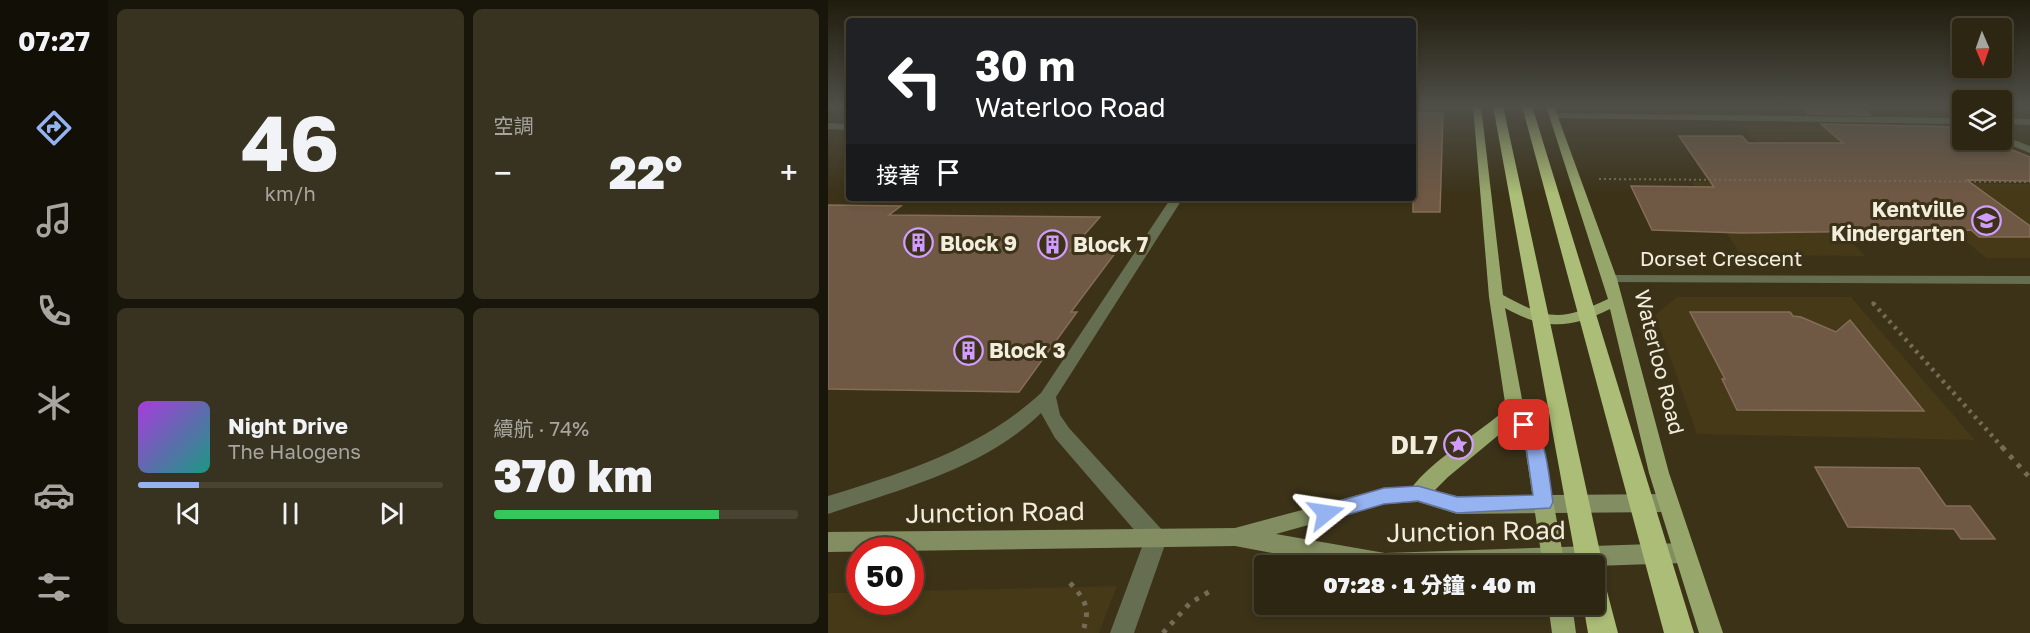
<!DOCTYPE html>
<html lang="zh-TW">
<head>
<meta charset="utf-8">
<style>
  :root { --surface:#2c2612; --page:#383220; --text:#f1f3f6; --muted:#a6a59f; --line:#484332; --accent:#95b2f1 }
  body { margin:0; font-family:"Golos Text","Noto Sans TC",sans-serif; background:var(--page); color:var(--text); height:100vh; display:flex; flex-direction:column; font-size:22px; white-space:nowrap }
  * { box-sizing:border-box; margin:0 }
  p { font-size:20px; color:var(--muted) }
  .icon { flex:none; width:33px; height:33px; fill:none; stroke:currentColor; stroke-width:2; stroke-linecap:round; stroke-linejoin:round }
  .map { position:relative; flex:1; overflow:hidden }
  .side { display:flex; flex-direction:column; gap:9px; padding:9px; background:#18150a; width:720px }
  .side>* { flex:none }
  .banner { position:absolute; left:18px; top:18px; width:570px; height:183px; border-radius:6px; box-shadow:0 3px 9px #0003,0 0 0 2px var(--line); background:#202124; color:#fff; overflow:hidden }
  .needle { width:39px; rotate:178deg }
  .tools { position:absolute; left:1124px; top:18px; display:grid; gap:12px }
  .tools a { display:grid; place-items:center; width:60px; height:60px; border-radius:6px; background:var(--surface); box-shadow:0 3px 9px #0003,0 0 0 2px var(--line); font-size:30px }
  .speed { position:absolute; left:18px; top:537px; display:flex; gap:12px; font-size:30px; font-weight:700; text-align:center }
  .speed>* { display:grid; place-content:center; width:78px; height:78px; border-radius:50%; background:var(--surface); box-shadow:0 3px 9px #0003,0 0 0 2px var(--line); line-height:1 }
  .speed .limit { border:9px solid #d22; background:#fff; color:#111 }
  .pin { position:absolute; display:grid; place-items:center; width:51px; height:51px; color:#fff; margin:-26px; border-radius:12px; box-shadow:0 3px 9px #0006 }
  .me { position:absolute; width:66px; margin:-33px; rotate:75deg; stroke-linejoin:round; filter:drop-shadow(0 0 4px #0008) }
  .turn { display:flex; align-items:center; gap:21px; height:126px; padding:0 30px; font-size:27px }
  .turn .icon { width:78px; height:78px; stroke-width:2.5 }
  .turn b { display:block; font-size:42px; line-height:51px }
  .then { display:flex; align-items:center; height:57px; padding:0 30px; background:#0003; gap:12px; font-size:22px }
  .big { font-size:45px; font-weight:800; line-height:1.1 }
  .side .widget { flex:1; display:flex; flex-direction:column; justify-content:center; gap:9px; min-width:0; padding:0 21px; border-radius:9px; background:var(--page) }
  .side .dial { align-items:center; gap:0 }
  .dial b { font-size:78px; line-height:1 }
  .song { display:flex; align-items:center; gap:18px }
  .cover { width:72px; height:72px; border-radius:9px; background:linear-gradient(135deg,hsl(280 70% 55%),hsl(170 70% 35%)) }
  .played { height:6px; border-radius:3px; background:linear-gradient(90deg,var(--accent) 20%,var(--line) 20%) }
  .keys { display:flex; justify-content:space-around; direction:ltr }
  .heat { display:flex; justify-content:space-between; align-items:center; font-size:33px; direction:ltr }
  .charge { height:9px; border-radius:4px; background:linear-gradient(90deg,#34c759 74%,var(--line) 0) }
  .side .tiles { flex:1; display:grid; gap:9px; grid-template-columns:repeat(2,1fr) }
  .trip { position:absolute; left:426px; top:555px; width:351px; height:60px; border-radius:6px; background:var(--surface); box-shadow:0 3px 9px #0003,0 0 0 2px var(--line); font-weight:800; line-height:60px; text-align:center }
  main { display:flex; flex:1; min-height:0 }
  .tabs { display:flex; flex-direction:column; width:108px; justify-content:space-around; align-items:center; background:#120f07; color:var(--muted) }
  .tabs .icon { width:42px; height:42px }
  .tabs .on { color:var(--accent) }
  .tabs b { font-size:27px; color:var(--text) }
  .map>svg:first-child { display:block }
  .built { fill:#453917 }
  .building { fill:#6f5844; stroke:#856d58; stroke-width:1.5 }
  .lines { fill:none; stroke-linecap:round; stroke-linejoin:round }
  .path-far3 { stroke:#746c55; stroke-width:2; stroke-dasharray:2 3; stroke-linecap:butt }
  .path-far2 { stroke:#746c55; stroke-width:3; stroke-dasharray:2 4; stroke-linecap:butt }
  .path-far1 { stroke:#746c55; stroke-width:4.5; stroke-dasharray:3 5; stroke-linecap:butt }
  .path { stroke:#746c55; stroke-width:5; stroke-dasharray:4.5 7; stroke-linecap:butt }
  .lane { fill:#666e51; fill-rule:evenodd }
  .street { fill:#666e51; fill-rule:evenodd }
  .secondary { fill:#828e61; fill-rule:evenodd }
  .primary { fill:#97a76c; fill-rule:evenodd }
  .highway { fill:#abbd76; fill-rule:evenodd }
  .route { fill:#95b2f1; stroke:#61749d; stroke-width:1.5 }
  .labels { text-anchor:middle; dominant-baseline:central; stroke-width:6; stroke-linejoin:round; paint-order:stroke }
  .poi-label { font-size:21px; font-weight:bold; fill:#f2eddd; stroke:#3b3218; text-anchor:start }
  .street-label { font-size:21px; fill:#f2eddd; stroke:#3b3218 }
  .near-poi-label { font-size:26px; font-weight:bold; fill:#f2eddd; stroke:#3b3218; text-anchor:end }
  .near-street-label { font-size:26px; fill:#f2eddd; stroke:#3b3218 }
</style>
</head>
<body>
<main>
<nav class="tabs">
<b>07:27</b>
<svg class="icon on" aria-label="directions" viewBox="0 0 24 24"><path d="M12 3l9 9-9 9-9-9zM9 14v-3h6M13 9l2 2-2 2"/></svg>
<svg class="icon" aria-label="music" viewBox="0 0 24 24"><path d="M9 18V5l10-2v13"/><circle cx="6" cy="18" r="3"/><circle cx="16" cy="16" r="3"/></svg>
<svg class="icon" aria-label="phone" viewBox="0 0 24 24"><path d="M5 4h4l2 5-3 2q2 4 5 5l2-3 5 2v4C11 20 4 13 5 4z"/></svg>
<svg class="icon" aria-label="climate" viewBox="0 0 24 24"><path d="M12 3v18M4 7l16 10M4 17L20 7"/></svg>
<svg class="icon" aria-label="car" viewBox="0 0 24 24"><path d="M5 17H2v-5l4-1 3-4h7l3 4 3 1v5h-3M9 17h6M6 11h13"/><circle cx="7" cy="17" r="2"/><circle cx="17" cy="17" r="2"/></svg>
<svg class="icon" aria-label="filters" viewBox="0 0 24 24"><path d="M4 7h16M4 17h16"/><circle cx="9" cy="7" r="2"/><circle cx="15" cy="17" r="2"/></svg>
</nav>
<section class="side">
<div class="tiles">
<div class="widget dial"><b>46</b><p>km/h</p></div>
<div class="widget"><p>空調</p>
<div class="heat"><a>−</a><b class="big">22°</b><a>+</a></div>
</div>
<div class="widget">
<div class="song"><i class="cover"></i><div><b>Night Drive</b><p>The Halogens</p></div></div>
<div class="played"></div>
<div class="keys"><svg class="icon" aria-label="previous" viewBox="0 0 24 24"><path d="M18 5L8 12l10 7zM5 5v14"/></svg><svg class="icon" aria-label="pause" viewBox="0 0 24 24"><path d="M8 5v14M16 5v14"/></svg><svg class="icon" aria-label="next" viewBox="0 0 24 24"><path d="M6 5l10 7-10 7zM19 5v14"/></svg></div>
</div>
<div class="widget"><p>續航 · 74%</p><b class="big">370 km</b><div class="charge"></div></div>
</div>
</section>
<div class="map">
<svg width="1202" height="633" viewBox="0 0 1202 633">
  <rect width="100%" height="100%" fill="#3b3218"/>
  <path class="built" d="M 914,125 L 999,126 L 1064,180 L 964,179 Z
    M 864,182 L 967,182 L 1037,256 L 913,255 Z
    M 1068,183 L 1202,184 L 1202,258 L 1158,258 Z
    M 849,297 L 1023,297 L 1147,440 L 869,434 L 827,315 Z
    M 289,586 L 271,633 L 0,633 L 0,593 L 31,593 L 32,602 L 82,602 L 83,591 Z"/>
  <path class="building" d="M 971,106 L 1030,106 L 1042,115 L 981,114 Z
    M 585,113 L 615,113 L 612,212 L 585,212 Z
    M 993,124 L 1134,127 L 1134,140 L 1159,140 L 1202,157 L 1202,181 L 1139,180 L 1202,226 L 1202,237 L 1151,237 L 1143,230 L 913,233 L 824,230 L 803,186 L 886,187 L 851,136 L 914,136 L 920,143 L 1015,143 Z
    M 0,205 L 73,206 L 61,215 L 272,217 L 242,251 L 288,252 L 243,312 L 249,312 L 191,392 L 0,389 Z
    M 862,312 L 962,312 L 965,316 L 973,317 L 1008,332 L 1022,320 L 1096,411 L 909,410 L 894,379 L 897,379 Z
    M 987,467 L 1091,468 L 1118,506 L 1142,506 L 1167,539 L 1133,539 L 1126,529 L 1020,527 Z"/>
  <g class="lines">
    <path class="path-far3" d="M 771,179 L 1202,182"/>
    <path class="path-far2" d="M 1044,302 L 1046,304"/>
    <path class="path-far1" d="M 1045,303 L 1175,448"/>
    <path class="path" d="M 1174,447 L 1202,478
      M 242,583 C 258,600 263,610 254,633
      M 335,633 L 362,603 L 384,590"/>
    <path class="lane" d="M 0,123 L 21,124 L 21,130 L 0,129 Z
      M 343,198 L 355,198 L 228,397 L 232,415 L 241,428 L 336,532 L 339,539 L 336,546 L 328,549 L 320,546 L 227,438 L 213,413 C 157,468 73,489 0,514 L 0,496 C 77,472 152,449 213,393 Z"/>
    <path class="street" d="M 726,113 L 1134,118 L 1134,124 L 723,118 L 723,114 Z
      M 1173,118 L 1202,119 L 1202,125 L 1173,124 Z
      M 1173,135 L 1202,146 L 1202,153 L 1170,140 L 1173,140 Z
      M 782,275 L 1202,276 L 1202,284 L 777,282 L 775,279 L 777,276 Z
      M 328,529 L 336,532 L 339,539 L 306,633 L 282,633 L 317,539 L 320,532 Z"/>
    <path class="secondary" d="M 590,486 L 629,496 L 840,494 L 847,497 L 850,503 L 847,509 L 840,512 L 629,514 L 590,502 L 556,504 L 448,534 L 557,553 L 855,543 L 863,546 L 866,553 L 863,560 L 855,563 L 766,566 L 514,566 L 407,546 L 0,552 L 0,532 L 407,528 L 556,488 Z"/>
    <path class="primary" d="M 645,106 L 653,106 L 675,295 C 721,320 732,322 780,299 L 718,106 L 726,106 L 789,279 L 841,473 L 895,633 L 871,633 L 821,473 L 782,309 C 742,329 717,330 677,308 L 696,410 L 714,439 L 737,566 L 715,566 L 696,440 L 685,423 L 620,477 L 597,500 L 590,502 L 583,500 L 580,494 C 594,466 653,432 678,409 L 661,297 Z
      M 720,604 L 744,604 L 748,633 L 724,633 Z"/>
    <path class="highway" d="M 665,106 L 675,106 L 775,566 L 771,575 L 767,576 L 776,580 L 790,633 L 760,633 L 755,604 L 766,604 L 766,566 L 749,566 Z
      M 694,106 L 704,106 L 866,633 L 836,633 Z"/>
  </g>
  <linearGradient id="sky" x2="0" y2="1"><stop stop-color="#201c0d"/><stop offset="0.55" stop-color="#4f4f48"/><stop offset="1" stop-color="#4f4f48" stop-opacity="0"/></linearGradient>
  <rect width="1202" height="194" fill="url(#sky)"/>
  <path class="route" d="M 696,419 C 719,426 721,482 725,502 L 722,508 L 629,513 L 590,501 L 556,504 L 498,521 L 491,519 L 488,513 L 491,507 L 556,488 L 590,486 L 629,497 L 705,495 L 697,440 L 688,425 Z"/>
  <defs>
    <symbol id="school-ring" viewBox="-11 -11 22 22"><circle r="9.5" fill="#3b3218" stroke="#d09dfe" stroke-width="1.5"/><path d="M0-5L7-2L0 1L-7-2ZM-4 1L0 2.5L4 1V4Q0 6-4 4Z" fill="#d09dfe"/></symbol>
    <symbol id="building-ring" viewBox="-11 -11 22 22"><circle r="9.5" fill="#3b3218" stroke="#d09dfe" stroke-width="1.5"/><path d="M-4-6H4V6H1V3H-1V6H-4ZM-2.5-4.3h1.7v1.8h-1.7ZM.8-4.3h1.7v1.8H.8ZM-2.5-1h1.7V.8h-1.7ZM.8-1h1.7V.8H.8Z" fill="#d09dfe"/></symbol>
    <symbol id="sight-ring" viewBox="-11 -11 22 22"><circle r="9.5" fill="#3b3218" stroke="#d09dfe" stroke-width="1.5"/><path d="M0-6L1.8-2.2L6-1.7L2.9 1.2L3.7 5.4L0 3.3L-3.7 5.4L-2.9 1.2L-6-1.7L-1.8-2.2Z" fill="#d09dfe"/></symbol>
  </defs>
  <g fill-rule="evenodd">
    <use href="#school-ring" x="1142" y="204" width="33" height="33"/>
    <use href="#building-ring" x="74" y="226" width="33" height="33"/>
    <use href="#building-ring" x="208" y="228" width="33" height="33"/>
    <use href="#building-ring" x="124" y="334" width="33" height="33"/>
    <use href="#sight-ring" x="614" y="428" width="33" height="33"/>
  </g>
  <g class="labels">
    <g class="poi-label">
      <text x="1137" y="209" text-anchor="end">Kentville<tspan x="1137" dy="24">Kindergarten</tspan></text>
      <text x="112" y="243">Block 9</text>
      <text x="245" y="244">Block 7</text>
      <text x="161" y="350">Block 3</text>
    </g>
    <g class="street-label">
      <text x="893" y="258">Dorset Crescent</text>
      <text transform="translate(832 362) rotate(76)">Waterloo Road</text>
    </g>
    <g class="near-poi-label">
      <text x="610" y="444">DL7</text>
    </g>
    <g class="near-street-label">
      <text transform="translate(167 512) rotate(-1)">Junction Road</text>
      <text transform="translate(648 531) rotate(-1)">Junction Road</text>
    </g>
  </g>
</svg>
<div class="tools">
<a><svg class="needle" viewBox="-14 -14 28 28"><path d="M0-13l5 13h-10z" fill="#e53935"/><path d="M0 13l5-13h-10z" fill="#a6a59f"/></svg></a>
<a><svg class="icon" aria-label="layers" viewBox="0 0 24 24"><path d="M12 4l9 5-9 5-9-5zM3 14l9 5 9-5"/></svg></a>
</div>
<div class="speed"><div class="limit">50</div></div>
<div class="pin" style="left:696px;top:425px;background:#d93025"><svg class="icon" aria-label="arrive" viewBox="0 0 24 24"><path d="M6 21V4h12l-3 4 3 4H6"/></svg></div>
<svg class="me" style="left:498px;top:513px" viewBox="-20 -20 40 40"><path d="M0-17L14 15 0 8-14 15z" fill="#95b2f1" stroke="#fff" stroke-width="4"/></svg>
<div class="trip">07:28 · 1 分鐘 · 40 m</div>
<div class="banner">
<div class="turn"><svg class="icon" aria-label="left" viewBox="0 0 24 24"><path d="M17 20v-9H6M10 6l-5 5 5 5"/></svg><div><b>30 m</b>Waterloo Road</div></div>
<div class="then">接著<svg class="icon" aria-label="arrive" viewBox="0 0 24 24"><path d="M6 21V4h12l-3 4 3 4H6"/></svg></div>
</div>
</div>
</main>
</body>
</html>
